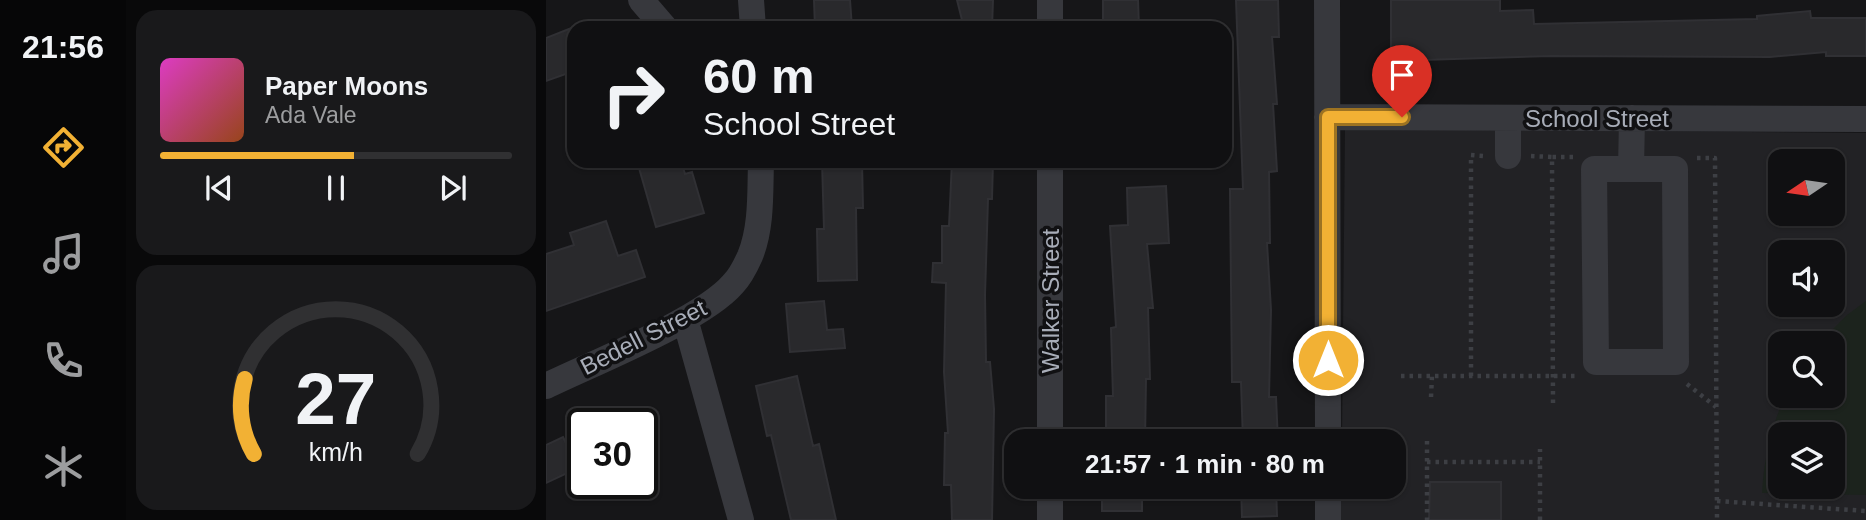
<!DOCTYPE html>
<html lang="en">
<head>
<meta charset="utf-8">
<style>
  :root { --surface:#101012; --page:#19191b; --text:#f1f3f6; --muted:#9c9d9f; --line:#303032; --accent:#f2b134 }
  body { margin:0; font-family:Arial,sans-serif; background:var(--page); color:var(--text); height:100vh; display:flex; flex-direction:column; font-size:26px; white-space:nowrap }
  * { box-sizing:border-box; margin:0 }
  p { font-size:23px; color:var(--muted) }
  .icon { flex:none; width:38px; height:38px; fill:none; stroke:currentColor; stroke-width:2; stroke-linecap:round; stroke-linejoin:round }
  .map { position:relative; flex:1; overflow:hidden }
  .details { display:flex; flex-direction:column; gap:10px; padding:10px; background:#09090a; width:420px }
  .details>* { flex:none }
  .hud { position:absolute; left:21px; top:21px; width:665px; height:147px; border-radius:21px; box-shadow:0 2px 5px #0004,0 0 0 2px var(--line); background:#101012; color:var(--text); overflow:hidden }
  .needle { width:46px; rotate:257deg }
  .buttons { position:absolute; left:1222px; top:149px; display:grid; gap:14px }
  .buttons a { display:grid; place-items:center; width:77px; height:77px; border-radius:14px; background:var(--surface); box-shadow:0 2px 5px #0004,0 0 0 2px var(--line); font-size:35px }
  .speed { position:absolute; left:21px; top:408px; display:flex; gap:14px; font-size:35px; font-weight:700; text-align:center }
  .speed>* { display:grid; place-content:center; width:91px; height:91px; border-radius:50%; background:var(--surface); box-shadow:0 2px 5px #0004,0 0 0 2px var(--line); line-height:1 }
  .speed .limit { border:4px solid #111; border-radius:10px; background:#fff; color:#111 }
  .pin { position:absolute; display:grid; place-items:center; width:60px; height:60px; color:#fff; margin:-72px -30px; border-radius:50% 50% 50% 0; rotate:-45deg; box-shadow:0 0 7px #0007 }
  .pin .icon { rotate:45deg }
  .me { position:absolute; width:77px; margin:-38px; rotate:0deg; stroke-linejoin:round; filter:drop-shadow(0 0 5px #0008) }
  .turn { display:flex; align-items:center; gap:24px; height:147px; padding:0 21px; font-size:32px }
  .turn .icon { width:91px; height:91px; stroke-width:2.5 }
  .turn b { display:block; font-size:49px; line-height:60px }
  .details .card { flex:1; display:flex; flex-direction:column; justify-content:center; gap:10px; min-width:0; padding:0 24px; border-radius:21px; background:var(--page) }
  .details .dial { align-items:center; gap:0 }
  .dial svg { height:182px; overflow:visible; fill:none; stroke:var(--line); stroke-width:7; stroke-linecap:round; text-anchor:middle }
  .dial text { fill:var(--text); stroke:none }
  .song { display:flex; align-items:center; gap:21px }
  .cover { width:84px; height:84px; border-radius:10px; background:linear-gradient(135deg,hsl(310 70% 55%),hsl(20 70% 35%)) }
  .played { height:7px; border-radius:4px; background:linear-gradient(90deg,var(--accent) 55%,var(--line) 55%) }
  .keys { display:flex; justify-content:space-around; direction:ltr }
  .trip { position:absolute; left:458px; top:429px; width:402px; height:70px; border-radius:21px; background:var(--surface); box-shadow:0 2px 5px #0004,0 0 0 2px var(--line); font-weight:700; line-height:70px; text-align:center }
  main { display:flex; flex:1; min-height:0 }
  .menu { display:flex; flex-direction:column; width:126px; justify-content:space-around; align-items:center; background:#060607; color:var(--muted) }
  .menu .icon { width:49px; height:49px }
  .menu .current { color:var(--accent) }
  .menu b { font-size:32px; color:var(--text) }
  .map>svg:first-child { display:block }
  .built { fill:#222225; fill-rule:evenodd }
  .green { fill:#1c231d; fill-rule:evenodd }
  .building { fill:#29292c; stroke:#303034; stroke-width:2 }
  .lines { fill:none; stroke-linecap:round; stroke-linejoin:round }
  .path { stroke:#3d3f44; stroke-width:4.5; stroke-dasharray:3.5 5; stroke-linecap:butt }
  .minor { stroke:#37383d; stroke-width:26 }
  .route-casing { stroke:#9d7322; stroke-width:18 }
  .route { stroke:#f2b134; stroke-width:12 }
  .labels { text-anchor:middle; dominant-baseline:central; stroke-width:7; stroke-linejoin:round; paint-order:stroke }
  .street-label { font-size:24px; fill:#a8adb8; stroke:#111113 }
</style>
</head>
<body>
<main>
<nav class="menu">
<b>21:56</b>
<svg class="icon current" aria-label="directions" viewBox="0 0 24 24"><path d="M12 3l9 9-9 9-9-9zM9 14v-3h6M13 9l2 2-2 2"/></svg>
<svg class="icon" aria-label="music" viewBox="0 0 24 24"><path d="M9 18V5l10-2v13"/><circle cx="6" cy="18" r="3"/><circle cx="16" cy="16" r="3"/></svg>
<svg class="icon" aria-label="phone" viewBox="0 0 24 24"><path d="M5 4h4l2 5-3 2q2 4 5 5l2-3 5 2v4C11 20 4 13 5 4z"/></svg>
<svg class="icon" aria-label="climate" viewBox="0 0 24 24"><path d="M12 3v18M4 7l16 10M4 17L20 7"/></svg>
</nav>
<section class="details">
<div class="card">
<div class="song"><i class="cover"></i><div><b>Paper Moons</b><p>Ada Vale</p></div></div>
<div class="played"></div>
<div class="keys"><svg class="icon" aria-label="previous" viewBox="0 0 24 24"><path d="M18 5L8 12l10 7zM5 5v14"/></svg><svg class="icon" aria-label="pause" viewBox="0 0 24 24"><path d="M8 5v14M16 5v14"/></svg><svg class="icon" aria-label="next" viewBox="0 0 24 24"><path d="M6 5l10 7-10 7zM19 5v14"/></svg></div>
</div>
<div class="card dial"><svg viewBox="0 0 100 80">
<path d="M14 69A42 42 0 1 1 86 69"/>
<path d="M14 69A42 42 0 0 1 10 36" stroke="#f2b134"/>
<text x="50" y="56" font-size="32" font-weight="700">27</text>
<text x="50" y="72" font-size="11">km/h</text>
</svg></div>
</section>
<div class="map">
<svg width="1320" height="520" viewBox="0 0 1320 520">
  <rect width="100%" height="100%" fill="#161618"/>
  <path class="built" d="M 799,129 L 1320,133 L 1320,520 L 795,520 L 795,487 L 849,486 L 849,441 L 796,441 ZM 1234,161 L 1286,161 L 1286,214 L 1234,214 ZM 1234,252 L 1286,252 L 1286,304 L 1234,304 ZM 1234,343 L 1286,343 L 1286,396 L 1234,396 ZM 1234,434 L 1286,434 L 1286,486 L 1234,486 Z"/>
  <path class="green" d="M 1320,301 L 1320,495 L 1216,493 C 1218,458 1225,428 1239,396 L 1286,396 L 1286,343 L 1273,343 L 1301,315 ZM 1234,434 L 1286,434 L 1286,486 L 1234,486 Z"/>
  <path class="building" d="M 268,0 L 304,0 L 306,28 L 269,28 Z
    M 411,0 L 447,0 L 446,28 L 418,28 Z
    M 557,0 L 592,0 L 593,28 L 557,28 Z
    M 690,0 L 732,0 L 733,37 L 726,37 L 731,104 L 727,104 L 731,171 L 723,172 L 724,243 L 721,243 L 725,310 L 723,397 L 730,397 L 732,441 L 697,441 L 695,382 L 686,382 L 684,189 L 697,189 Z
    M 845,0 L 954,0 L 954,11 L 987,10 L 988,24 L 1211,19 L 1211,16 L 1264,11 L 1265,18 L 1320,18 L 1320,56 L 1280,56 L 1280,52 L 1224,57 L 1005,56 L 845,61 Z
    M 28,27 L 28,71 L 0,81 L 0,38 Z
    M 91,161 L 135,161 L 139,174 L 146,172 L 158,213 L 110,227 Z
    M 276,161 L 316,161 L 317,208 L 310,208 L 311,280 L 272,281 L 271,229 L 278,229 Z
    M 406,161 L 447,161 L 446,199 L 442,199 L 439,295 L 440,362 L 444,362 L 448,409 L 446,520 L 406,520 L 405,485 L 398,485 L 399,433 L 402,433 L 398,372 L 400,283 L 386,282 L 387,263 L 396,263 L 396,226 L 403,226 Z
    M 620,186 L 623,243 L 601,244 L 607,308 L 602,308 L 604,379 L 600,379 L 599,441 L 560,441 L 560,396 L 567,396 L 565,328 L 570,327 L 564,226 L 582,225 L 581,188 Z
    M 60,221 L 72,256 L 90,250 L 99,277 L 0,311 L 0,254 L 28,245 L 24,233 Z
    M 278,301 L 281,330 L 297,329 L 299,348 L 244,352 L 240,304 Z
    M 251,376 L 267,446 L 273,444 L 290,520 L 245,520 L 225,435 L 221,436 L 210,386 Z
    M 17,437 L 32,468 L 0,483 L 0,445 Z
    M 884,482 L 955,482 L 955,520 L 883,520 Z
    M 556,486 L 596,486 L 596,511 L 556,511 Z
    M 695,486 L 730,486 L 731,516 L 696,517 Z"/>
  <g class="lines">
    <path class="path" d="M 985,156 L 1006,157
      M 1151,158 L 1169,158 L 1171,520
      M 855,376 L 1031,376
      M 925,376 L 925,155 L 938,156
      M 1141,384 L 1170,407
      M 885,397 L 886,376
      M 1007,403 L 1006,157 L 1028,157
      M 881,441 L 881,520
      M 881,462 L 994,462
      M 1171,501 L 1320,511
      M 994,520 L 994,449"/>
    <path class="minor" d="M 95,0 L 119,28
      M 205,0 L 207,28
      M 781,0 L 782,441
      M 504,28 L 504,0
      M 781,117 L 1320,119
      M 962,156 L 962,118
      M 1085,169 L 1048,169 L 1050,362 L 1130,362 L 1129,169 L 1085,169 L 1086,118
      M 139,319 L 195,520
      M 0,386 C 47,363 156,320 187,284 C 194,277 200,265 204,256 C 216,227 214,192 215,161
      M 504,441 L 504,161
      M 782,486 L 782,520
      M 504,520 L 504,486"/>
  </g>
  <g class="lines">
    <defs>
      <path id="route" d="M 782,360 L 782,117 L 856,117"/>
    </defs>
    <use href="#route" class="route-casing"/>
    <use href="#route" class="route"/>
  </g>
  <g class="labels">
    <g class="street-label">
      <text x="1051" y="118">School Street</text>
      <text transform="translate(504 301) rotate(-90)">Walker Street</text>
      <text transform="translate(97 337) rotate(-27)">Bedell Street</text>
    </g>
  </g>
</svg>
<div class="buttons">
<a><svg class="needle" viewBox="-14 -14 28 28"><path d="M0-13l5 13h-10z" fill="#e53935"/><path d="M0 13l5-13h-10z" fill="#9c9d9f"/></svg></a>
<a><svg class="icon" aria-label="sound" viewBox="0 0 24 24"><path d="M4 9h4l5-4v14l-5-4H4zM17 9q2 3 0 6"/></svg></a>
<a><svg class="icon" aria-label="search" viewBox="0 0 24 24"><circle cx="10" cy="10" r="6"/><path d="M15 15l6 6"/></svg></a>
<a><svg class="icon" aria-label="layers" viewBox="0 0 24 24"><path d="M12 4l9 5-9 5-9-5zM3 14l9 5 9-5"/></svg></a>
</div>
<div class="speed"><div class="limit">30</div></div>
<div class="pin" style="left:856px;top:117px;background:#d93025"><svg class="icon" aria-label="arrive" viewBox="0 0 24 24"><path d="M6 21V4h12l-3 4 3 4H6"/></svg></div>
<svg class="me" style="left:782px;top:360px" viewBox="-20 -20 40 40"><circle r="17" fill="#f2b134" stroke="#fff" stroke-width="3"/><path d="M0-11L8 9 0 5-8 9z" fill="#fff"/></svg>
<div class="trip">21:57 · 1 min · 80 m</div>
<div class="hud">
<div class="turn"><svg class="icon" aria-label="right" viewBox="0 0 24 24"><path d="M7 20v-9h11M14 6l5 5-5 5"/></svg><div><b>60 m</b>School Street</div></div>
</div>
</div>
</main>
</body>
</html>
